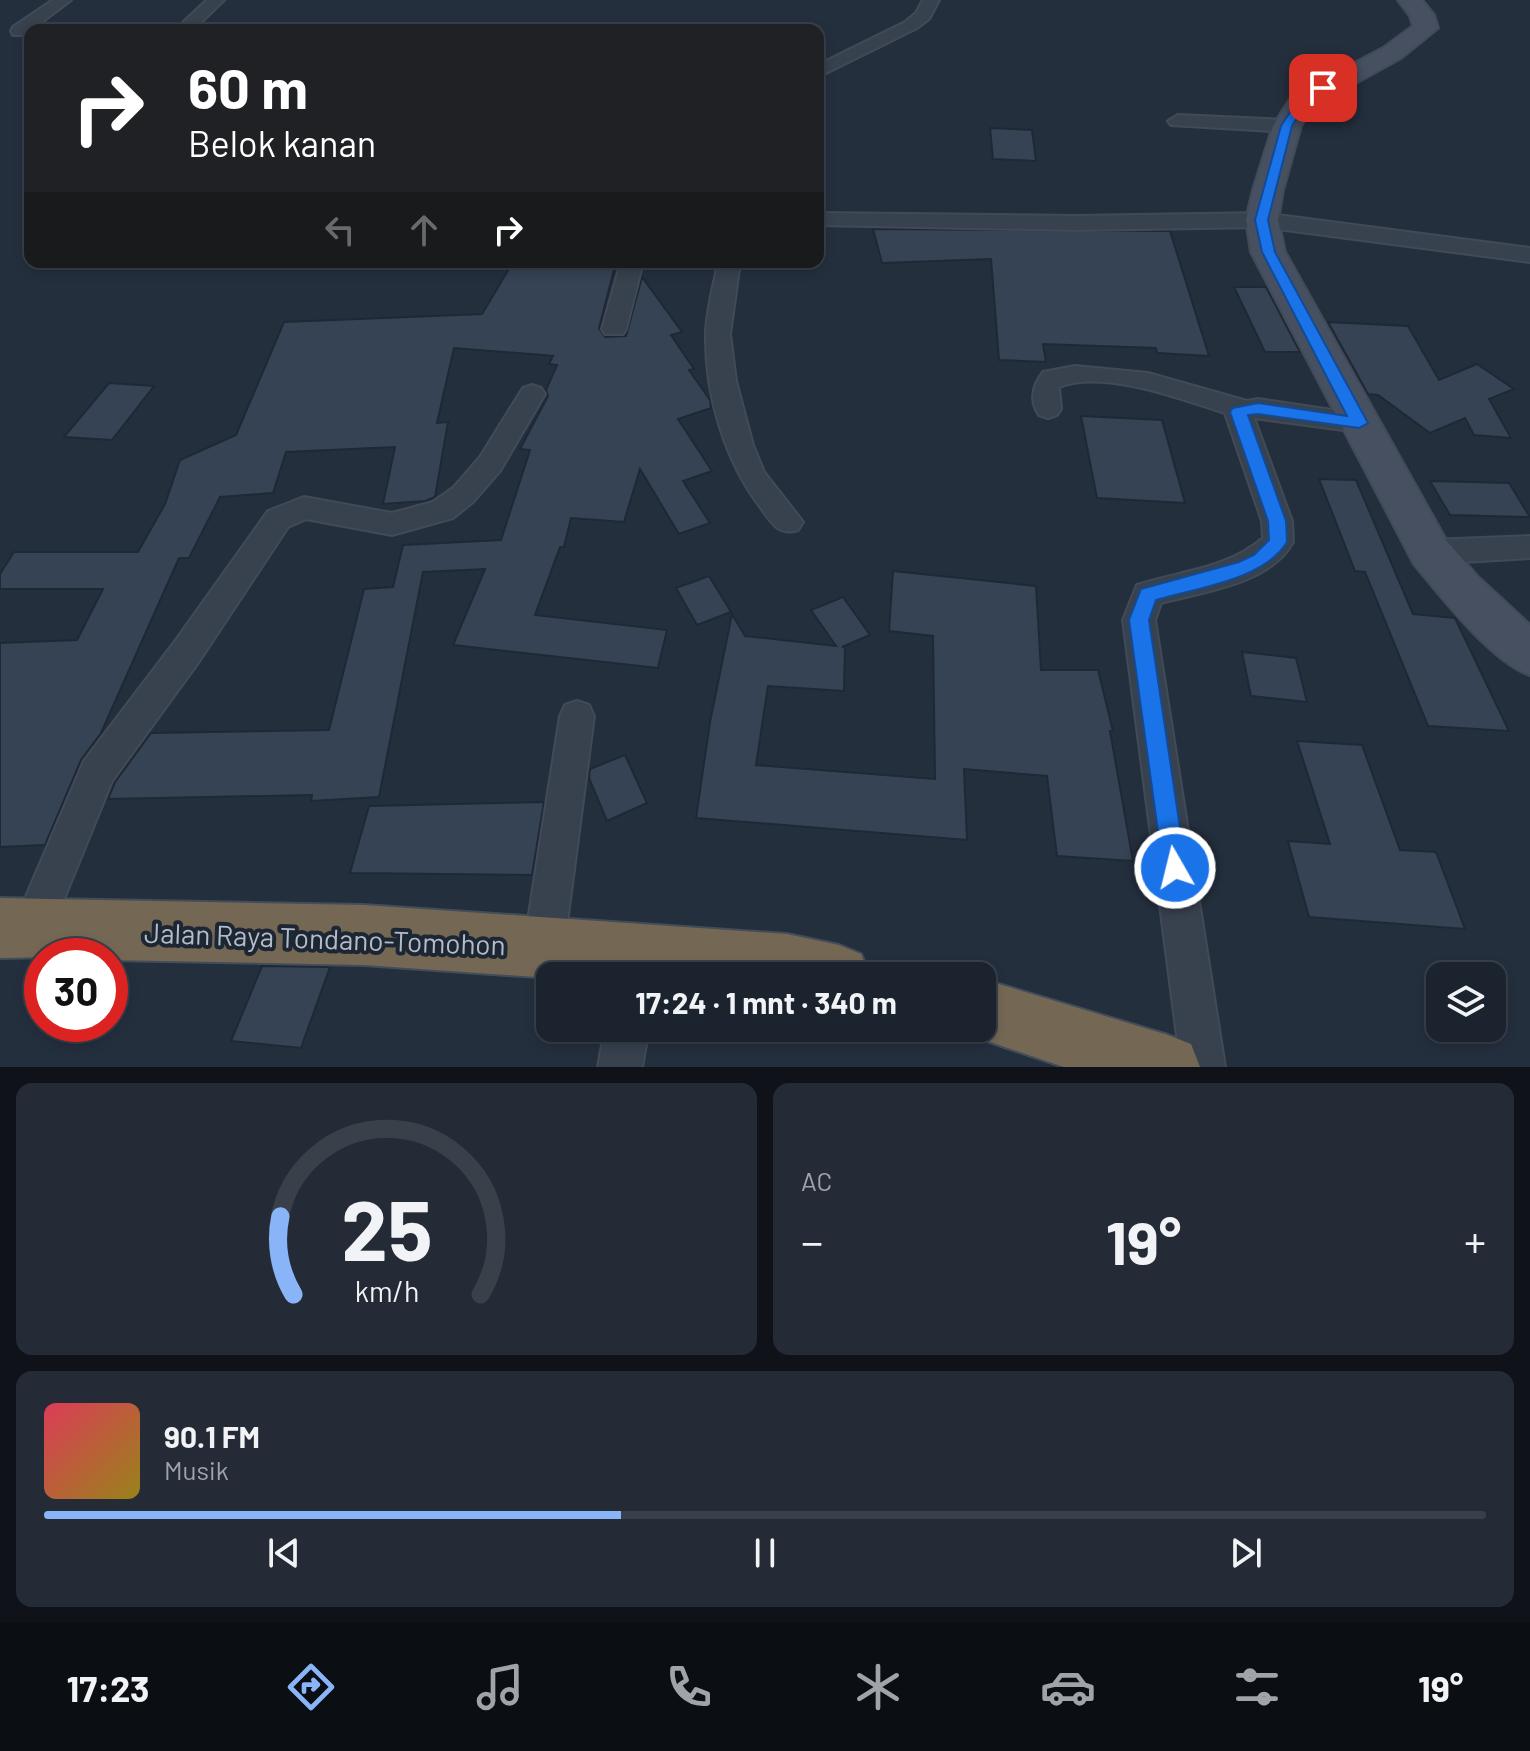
<!DOCTYPE html>
<html lang="id">
<head>
<meta charset="utf-8">
<style>
  :root { --surface:#1b232e; --page:#242b36; --text:#f1f3f6; --muted:#a0a4aa; --line:#39404a; --accent:#8ab4f8 }
  body { margin:0; font-family:Barlow,sans-serif; background:var(--page); color:var(--text); height:100vh; display:flex; flex-direction:column; font-size:30px; white-space:nowrap }
  * { box-sizing:border-box; margin:0 }
  p { font-size:26px; color:var(--muted) }
  .icon { flex:none; width:44px; height:44px; fill:none; stroke:currentColor; stroke-width:2; stroke-linecap:round; stroke-linejoin:round }
  .map { position:relative; height:1067px; overflow:hidden }
  .side { display:flex; flex-direction:column; gap:16px; padding:16px; background:#0f1319; flex:1 }
  .side>* { flex:none }
  .banner { position:absolute; left:24px; top:24px; width:800px; height:244px; border-radius:16px; box-shadow:0 4px 12px #0003,0 0 0 2px var(--line); background:#202124; color:#fff; overflow:hidden }
  .buttons { position:absolute; left:1426px; top:962px; display:grid; gap:16px }
  .buttons a { display:grid; place-items:center; width:80px; height:80px; border-radius:16px; background:var(--surface); box-shadow:0 4px 12px #0003,0 0 0 2px var(--line); font-size:40px }
  .speed { position:absolute; left:24px; top:938px; display:flex; gap:16px; font-size:40px; font-weight:700; text-align:center }
  .speed>* { display:grid; place-content:center; width:104px; height:104px; border-radius:50%; background:var(--surface); box-shadow:0 4px 12px #0003,0 0 0 2px var(--line); line-height:1 }
  .speed .limit { border:12px solid #d22; background:#fff; color:#111 }
  .pin { position:absolute; display:grid; place-items:center; width:68px; height:68px; color:#fff; margin:-34px; border-radius:16px; box-shadow:0 4px 12px #0006 }
  .me { position:absolute; width:88px; margin:-44px; rotate:352deg; stroke-linejoin:round; filter:drop-shadow(0 0 6px #0008) }
  .turn { display:flex; align-items:center; gap:28px; height:168px; padding:0 32px; font-size:36px }
  .turn .icon { width:104px; height:104px; stroke-width:2.5 }
  .turn b { display:block; font-size:56px; line-height:68px }
  .lanes { display:flex; align-items:center; height:76px; padding:0 32px; background:#0003; justify-content:center; gap:40px; direction:ltr }
  .lanes .off { opacity:.35 }
  .big { font-size:60px; font-weight:700; line-height:1.1 }
  .side .card { flex:1; display:flex; flex-direction:column; justify-content:center; gap:12px; min-width:0; padding:0 28px; border-radius:16px; background:var(--page) }
  .side .dial { align-items:center; gap:0 }
  .dial svg { height:208px; overflow:visible; fill:none; stroke:var(--line); stroke-width:7; stroke-linecap:round; text-anchor:middle }
  .dial text { fill:var(--text); stroke:none }
  .song { display:flex; align-items:center; gap:24px }
  .cover { width:96px; height:96px; border-radius:12px; background:linear-gradient(135deg,hsl(350 70% 55%),hsl(50 70% 35%)) }
  .played { height:8px; border-radius:4px; background:linear-gradient(90deg,var(--accent) 40%,var(--line) 40%) }
  .keys { display:flex; justify-content:space-around; direction:ltr }
  .heat { display:flex; justify-content:space-between; align-items:center; font-size:44px; direction:ltr }
  .side .tiles { flex:1; display:grid; gap:16px; grid-template-columns:1fr 1fr }
  .card:last-child { grid-column:span 2 }
  .trip { position:absolute; left:536px; top:962px; width:460px; height:80px; border-radius:16px; background:var(--surface); box-shadow:0 4px 12px #0003,0 0 0 2px var(--line); font-weight:700; line-height:80px; text-align:center }
  .menu { display:flex; height:128px; justify-content:space-around; align-items:center; background:#0b0e12; color:var(--muted) }
  .menu .icon { width:56px; height:56px }
  .menu .active { color:var(--accent) }
  .menu b { font-size:36px; color:var(--text) }
  .map>svg:first-child { display:block }
  .building { fill:#364354; stroke:#1f2835; stroke-width:2 }
  .lines { fill:none; stroke-linecap:round; stroke-linejoin:round }
  .street-casing { stroke:#414a57; stroke-width:4 }
  .secondary-casing { stroke:#414a57; stroke-width:4 }
  .highway-casing { stroke:#434c59; stroke-width:4 }
  .street { fill:#38414e; fill-rule:evenodd }
  .secondary { fill:#465061; fill-rule:evenodd }
  .highway { fill:#746855; fill-rule:evenodd }
  .route { fill:#1a73e8; stroke:#114b97; stroke-width:2 }
  .labels { text-anchor:middle; dominant-baseline:central; stroke-width:8; stroke-linejoin:round; paint-order:stroke }
  .near-street-label { font-size:28px; fill:#b4bcc9; stroke:#1d2633 }
</style>
</head>
<body>
<div class="map">
<svg width="1530" height="1067" viewBox="0 0 1530 1067">
  <rect width="100%" height="100%" fill="#242f3e"/>
  <path class="building" d="M 990,128 L 1032,130 L 1036,161 L 993,159 Z
    M 873,229 L 1170,231 L 1209,356 L 1157,353 L 1156,348 L 1043,344 L 1046,362 L 999,360 L 991,259 L 882,263 Z
    M 513,262 L 616,262 L 599,328 L 605,337 L 626,336 L 642,277 L 682,332 L 671,335 L 694,369 L 689,370 L 710,400 L 711,408 L 678,419 L 712,471 L 683,481 L 710,523 L 679,534 L 640,469 L 624,522 L 571,518 L 564,547 L 560,547 L 535,615 L 667,630 L 658,668 L 453,645 L 485,569 L 423,572 L 379,797 L 311,801 L 312,795 L 108,799 L 115,782 L 151,733 L 329,730 L 364,589 L 393,587 L 403,545 L 501,540 L 530,450 L 520,449 L 548,396 L 546,390 L 557,365 L 549,364 L 553,356 L 454,348 L 437,423 L 448,422 L 435,497 L 425,501 L 383,504 L 395,447 L 286,452 L 273,493 L 220,497 L 189,558 L 179,558 L 101,733 L 81,760 L 45,845 L 0,847 L 0,643 L 77,640 L 103,589 L 0,589 L 0,574 L 14,552 L 138,552 L 165,504 L 180,460 L 236,435 L 284,322 L 482,314 Z
    M 1234,287 L 1266,287 L 1300,352 L 1265,352 Z
    M 1328,322 L 1408,326 L 1439,380 L 1477,364 L 1514,389 L 1489,399 L 1511,438 L 1474,435 L 1465,418 L 1430,433 L 1378,395 L 1368,394 Z
    M 109,383 L 154,386 L 112,440 L 64,437 Z
    M 1081,416 L 1162,420 L 1185,503 L 1097,498 Z
    M 1319,479 L 1356,480 L 1413,614 L 1455,618 L 1509,731 L 1428,726 L 1365,572 L 1355,571 Z
    M 1430,481 L 1509,483 L 1530,517 L 1450,515 Z
    M 893,571 L 1036,586 L 1041,670 L 1098,670 L 1113,731 L 1110,731 L 1133,861 L 1057,856 L 1047,776 L 964,769 L 967,840 L 696,818 L 710,722 L 732,614 L 745,636 L 836,646 L 811,610 L 843,597 L 870,635 L 842,647 L 845,647 L 844,691 L 768,686 L 756,765 L 935,779 L 933,636 L 889,631 Z
    M 709,576 L 731,612 L 697,625 L 676,588 Z
    M 1242,652 L 1296,658 L 1307,702 L 1251,696 Z
    M 1297,741 L 1362,745 L 1400,850 L 1436,852 L 1465,929 L 1309,917 L 1288,841 L 1330,844 Z
    M 625,755 L 647,803 L 607,821 L 589,778 L 590,769 Z
    M 544,802 L 532,875 L 350,873 L 369,806 Z
    M 262,966 L 330,967 L 301,1048 L 231,1041 Z"/>
  <g class="lines">
    <defs>
      <path id="street" d="M 53,0 L 71,0 L 25,35 L 13,35 L 11,31 L 13,27 Z
        M 207,0 L 224,0 L 193,30 L 175,30 Z
        M 923,0 L 939,0 L 929,19 L 917,28 L 818,77 L 818,65 L 905,22 L 916,13 Z
        M 1178,115 L 1287,120 L 1297,126 L 1287,132 L 1171,125 L 1168,121 Z
        M 818,213 L 1076,216 L 1262,213 L 1530,248 L 1530,262 L 1262,227 L 1076,230 L 818,225 Z
        M 621,262 L 643,262 L 626,329 L 623,334 L 605,334 L 602,329 Z
        M 718,262 L 740,262 L 730,334 L 736,381 L 753,445 L 764,472 L 803,522 L 798,530 C 778,536 772,523 761,508 C 725,461 705,395 706,335 C 706,311 714,286 718,262 Z
        M 1075,366 L 1148,373 L 1247,401 L 1258,399 L 1359,414 L 1369,417 L 1373,423 L 1369,429 L 1359,432 L 1254,418 L 1292,521 L 1293,542 C 1270,584 1203,592 1161,603 L 1155,620 L 1225,1067 L 1181,1067 L 1123,620 L 1137,585 C 1180,571 1227,569 1263,538 L 1262,521 L 1225,413 C 1181,399 1103,369 1059,387 L 1061,409 L 1057,415 L 1048,418 L 1039,415 C 1029,400 1033,385 1043,372 Z
        M 532,385 L 541,388 L 545,394 L 500,471 L 473,502 L 453,518 L 392,535 L 306,519 L 288,527 L 200,660 L 112,781 L 46,943 L 32,949 L 18,943 L 12,929 L 84,761 L 176,640 L 268,511 L 304,497 L 392,513 L 433,502 L 453,488 L 480,457 L 523,388 Z
        M 1530,536 L 1530,558 L 1430,564 L 1419,560 L 1415,552 L 1419,544 L 1430,540 Z
        M 577,701 L 589,705 L 594,716 L 564,946 L 558,960 L 544,966 L 530,960 L 524,946 L 560,716 L 565,705 Z
        M 605,1028 L 649,1028 L 642,1067 L 598,1067 Z"/>
      <path id="secondary" d="M 1398,0 L 1422,0 L 1434,15 L 1438,28 L 1401,58 L 1312,107 L 1301,126 L 1283,190 L 1278,220 L 1285,252 L 1446,540 L 1478,577 L 1530,625 L 1530,675 C 1492,662 1441,597 1414,564 L 1251,252 L 1246,220 L 1253,190 L 1273,126 L 1292,96 L 1383,48 L 1413,26 L 1410,16 Z"/>
      <path id="highway" d="M 0,898 L 364,905 L 787,934 L 839,945 L 861,954 L 870,976 L 550,978 L 364,965 L 110,960 L 110,956 L 0,958 Z
        M 982,979 L 1168,1035 L 1191,1044 L 1200,1067 L 1064,1067 L 960,1032 L 958,1028 L 982,1028 Z"/>
    </defs>
    <use href="#street" class="street-casing"/>
    <use href="#secondary" class="secondary-casing"/>
    <use href="#highway" class="highway-casing"/>
    <use href="#street" class="street"/>
    <use href="#secondary" class="secondary"/>
    <use href="#highway" class="highway"/>
  </g>
  <path class="route" d="M 1319,86 L 1329,88 L 1306,104 L 1292,126 L 1268,220 L 1275,252 L 1368,423 L 1359,428 L 1258,414 L 1248,415 L 1286,521 L 1287,542 C 1264,580 1196,588 1156,600 L 1149,620 L 1186,868 L 1183,876 L 1175,879 L 1166,876 L 1163,868 L 1129,620 L 1141,589 L 1239,562 L 1254,555 L 1269,540 L 1268,521 L 1230,412 L 1233,408 L 1258,403 L 1347,416 L 1262,252 L 1255,220 L 1281,126 L 1298,100 Z"/>
  <g class="labels">
    <g class="near-street-label">
      <text transform="translate(325 938) rotate(2)">Jalan Raya Tondano-Tomohon</text>
    </g>
  </g>
</svg>
<div class="buttons">
<a><svg class="icon" aria-label="layers" viewBox="0 0 24 24"><path d="M12 4l9 5-9 5-9-5zM3 14l9 5 9-5"/></svg></a>
</div>
<div class="speed"><div class="limit">30</div></div>
<div class="pin" style="left:1323px;top:88px;background:#d93025"><svg class="icon" aria-label="arrive" viewBox="0 0 24 24"><path d="M6 21V4h12l-3 4 3 4H6"/></svg></div>
<svg class="me" style="left:1175px;top:868px" viewBox="-20 -20 40 40"><circle r="17" fill="#1a73e8" stroke="#fff" stroke-width="3"/><path d="M0-11L8 9 0 5-8 9z" fill="#fff"/></svg>
<div class="trip">17:24 · 1 mnt · 340 m</div>
<div class="banner">
<div class="turn"><svg class="icon" aria-label="right" viewBox="0 0 24 24"><path d="M7 20v-9h11M14 6l5 5-5 5"/></svg><div><b>60 m</b>Belok kanan</div></div>
<div class="lanes"><svg class="icon off" aria-label="left" viewBox="0 0 24 24"><path d="M17 20v-9H6M10 6l-5 5 5 5"/></svg><svg class="icon off" aria-label="ahead" viewBox="0 0 24 24"><path d="M12 20V5M6 11l6-6 6 6"/></svg><svg class="icon" aria-label="right" viewBox="0 0 24 24"><path d="M7 20v-9h11M14 6l5 5-5 5"/></svg></div>
</div>
</div>
<section class="side">
<div class="tiles">
<div class="card dial"><svg viewBox="0 0 100 80">
<path d="M14 69A42 42 0 1 1 86 69"/>
<path d="M14 69A42 42 0 0 1 9 39" stroke="#8ab4f8"/>
<text x="50" y="56" font-size="32" font-weight="700">25</text>
<text x="50" y="72" font-size="11">km/h</text>
</svg></div>
<div class="card"><p>AC</p>
<div class="heat"><a>−</a><b class="big">19°</b><a>+</a></div>
</div>
<div class="card">
<div class="song"><i class="cover"></i><div><b>90.1 FM</b><p>Musik</p></div></div>
<div class="played"></div>
<div class="keys"><svg class="icon" aria-label="previous" viewBox="0 0 24 24"><path d="M18 5L8 12l10 7zM5 5v14"/></svg><svg class="icon" aria-label="pause" viewBox="0 0 24 24"><path d="M8 5v14M16 5v14"/></svg><svg class="icon" aria-label="next" viewBox="0 0 24 24"><path d="M6 5l10 7-10 7zM19 5v14"/></svg></div>
</div>
</div>
</section>
<nav class="menu">
<b>17:23</b>
<svg class="icon active" aria-label="directions" viewBox="0 0 24 24"><path d="M12 3l9 9-9 9-9-9zM9 14v-3h6M13 9l2 2-2 2"/></svg>
<svg class="icon" aria-label="music" viewBox="0 0 24 24"><path d="M9 18V5l10-2v13"/><circle cx="6" cy="18" r="3"/><circle cx="16" cy="16" r="3"/></svg>
<svg class="icon" aria-label="phone" viewBox="0 0 24 24"><path d="M5 4h4l2 5-3 2q2 4 5 5l2-3 5 2v4C11 20 4 13 5 4z"/></svg>
<svg class="icon" aria-label="climate" viewBox="0 0 24 24"><path d="M12 3v18M4 7l16 10M4 17L20 7"/></svg>
<svg class="icon" aria-label="car" viewBox="0 0 24 24"><path d="M5 17H2v-5l4-1 3-4h7l3 4 3 1v5h-3M9 17h6M6 11h13"/><circle cx="7" cy="17" r="2"/><circle cx="17" cy="17" r="2"/></svg>
<svg class="icon" aria-label="filters" viewBox="0 0 24 24"><path d="M4 7h16M4 17h16"/><circle cx="9" cy="7" r="2"/><circle cx="15" cy="17" r="2"/></svg>
<b>19°</b>
</nav>
</body>
</html>
